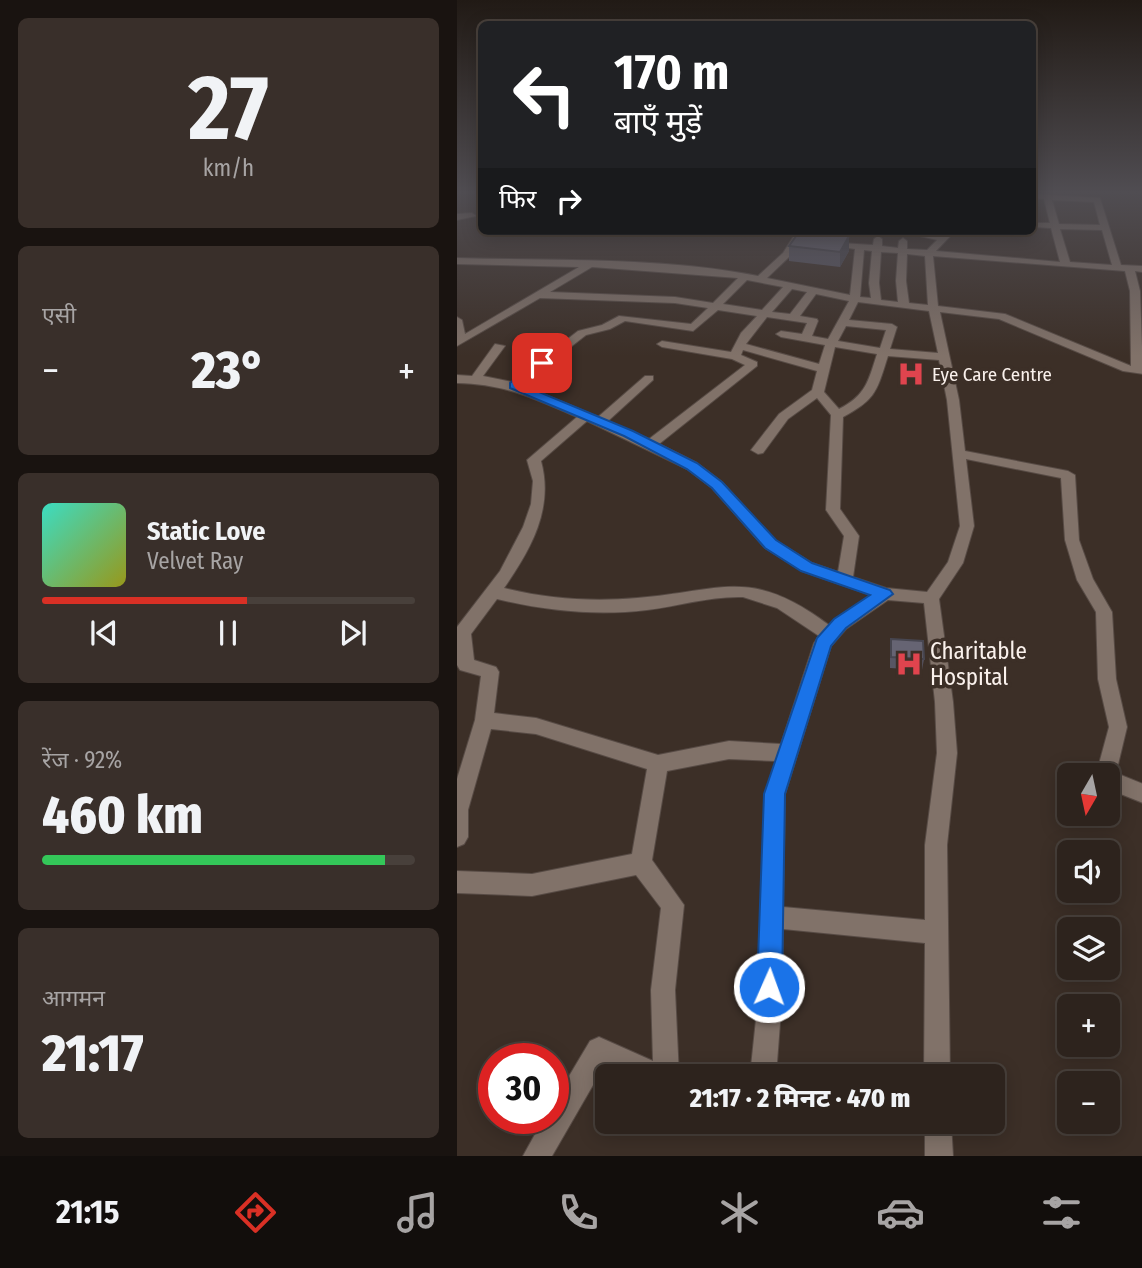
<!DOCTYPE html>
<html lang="hi">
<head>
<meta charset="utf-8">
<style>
  :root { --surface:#2d231d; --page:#392f2a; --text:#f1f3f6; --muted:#a7a4a4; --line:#48403b; --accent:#d93025 }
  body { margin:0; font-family:"Fira Sans Condensed","Noto Sans Devanagari",sans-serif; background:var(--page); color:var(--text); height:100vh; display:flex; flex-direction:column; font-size:26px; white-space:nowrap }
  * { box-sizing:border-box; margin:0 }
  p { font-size:23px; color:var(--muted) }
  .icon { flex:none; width:38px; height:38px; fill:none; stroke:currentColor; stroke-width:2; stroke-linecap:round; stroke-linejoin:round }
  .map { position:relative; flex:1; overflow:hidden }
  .details { display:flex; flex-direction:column; gap:18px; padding:18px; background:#191310; width:457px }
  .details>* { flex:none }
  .guide { position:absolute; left:21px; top:21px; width:558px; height:214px; border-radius:10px; box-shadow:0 4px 18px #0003,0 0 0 2px var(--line); background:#202124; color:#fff; overflow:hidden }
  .needle { width:46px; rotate:189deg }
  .tools { position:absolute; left:600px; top:763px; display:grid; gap:14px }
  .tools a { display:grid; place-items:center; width:63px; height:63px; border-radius:10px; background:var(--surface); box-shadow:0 4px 18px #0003,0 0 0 2px var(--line); font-size:35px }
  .speed { position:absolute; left:21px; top:1043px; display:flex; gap:14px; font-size:35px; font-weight:700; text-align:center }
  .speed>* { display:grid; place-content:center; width:91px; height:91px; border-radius:50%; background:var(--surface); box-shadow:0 4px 18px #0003,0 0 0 2px var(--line); line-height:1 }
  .speed .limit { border:10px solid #d22; background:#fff; color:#111 }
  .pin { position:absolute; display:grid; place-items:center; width:60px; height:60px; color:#fff; margin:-30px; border-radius:14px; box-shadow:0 4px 10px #0006 }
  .me { position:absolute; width:77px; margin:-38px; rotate:2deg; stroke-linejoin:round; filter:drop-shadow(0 0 5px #0008) }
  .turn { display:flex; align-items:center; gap:24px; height:147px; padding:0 21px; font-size:32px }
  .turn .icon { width:91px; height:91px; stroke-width:2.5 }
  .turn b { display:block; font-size:49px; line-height:60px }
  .then { display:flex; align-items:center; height:66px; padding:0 21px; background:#0003; gap:14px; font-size:26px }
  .big { font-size:52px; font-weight:800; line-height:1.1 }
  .details .card { flex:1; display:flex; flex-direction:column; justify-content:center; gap:10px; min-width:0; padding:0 24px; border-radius:10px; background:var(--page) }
  .details .dial { align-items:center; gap:0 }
  .dial b { font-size:91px; line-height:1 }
  .song { display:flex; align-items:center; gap:21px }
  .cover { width:84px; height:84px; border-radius:10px; background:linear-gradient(135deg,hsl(170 70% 55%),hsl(60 70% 35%)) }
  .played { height:7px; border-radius:4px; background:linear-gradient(90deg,var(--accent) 55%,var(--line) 55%) }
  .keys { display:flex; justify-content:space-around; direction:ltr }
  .heat { display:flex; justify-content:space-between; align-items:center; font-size:38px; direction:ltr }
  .charge { height:10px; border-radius:5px; background:linear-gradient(90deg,#34c759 92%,var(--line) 0) }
  .trip { position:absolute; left:138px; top:1064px; width:410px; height:70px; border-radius:10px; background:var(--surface); box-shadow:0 4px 18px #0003,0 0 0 2px var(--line); font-weight:800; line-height:70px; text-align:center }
  .tab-bar { display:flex; height:112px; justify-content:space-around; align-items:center; background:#120e0c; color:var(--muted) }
  .tab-bar .icon { width:49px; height:49px }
  .tab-bar .on { color:var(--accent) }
  .tab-bar b { font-size:32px; color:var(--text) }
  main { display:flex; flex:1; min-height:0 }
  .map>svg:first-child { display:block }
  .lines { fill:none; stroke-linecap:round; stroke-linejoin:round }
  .street-casing { stroke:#574b45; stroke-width:2 }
  .street { fill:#817269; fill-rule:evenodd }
  .wall { fill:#585663 }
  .shaded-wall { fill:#474650 }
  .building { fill:#666473; stroke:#474650; stroke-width:2 }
  .route { fill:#1a73e8; stroke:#114b97; stroke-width:2 }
  .labels { text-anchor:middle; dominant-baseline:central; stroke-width:7; stroke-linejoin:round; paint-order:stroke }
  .far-poi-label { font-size:19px; fill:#faf1ec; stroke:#3c2f27; text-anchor:start }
  .poi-label { font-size:23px; fill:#faf1ec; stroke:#3c2f27; text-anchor:start }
</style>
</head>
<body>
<main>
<section class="details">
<div class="card dial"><b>27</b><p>km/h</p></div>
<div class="card"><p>एसी</p>
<div class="heat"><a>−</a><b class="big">23°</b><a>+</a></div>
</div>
<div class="card">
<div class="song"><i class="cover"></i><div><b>Static Love</b><p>Velvet Ray</p></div></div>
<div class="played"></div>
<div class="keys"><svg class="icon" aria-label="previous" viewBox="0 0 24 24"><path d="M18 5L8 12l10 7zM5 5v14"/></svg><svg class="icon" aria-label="pause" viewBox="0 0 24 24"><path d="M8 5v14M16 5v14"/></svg><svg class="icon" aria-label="next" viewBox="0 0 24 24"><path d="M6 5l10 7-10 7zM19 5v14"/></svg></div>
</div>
<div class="card"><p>रेंज · 92%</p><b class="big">460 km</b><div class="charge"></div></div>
<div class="card"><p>आगमन</p><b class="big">21:17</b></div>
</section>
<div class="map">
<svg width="686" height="1156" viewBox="0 0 686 1156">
  <rect width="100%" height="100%" fill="#3c2f27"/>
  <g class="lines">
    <defs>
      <path id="street" d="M 576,194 L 643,198 L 664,265 L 686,266 L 686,272 L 678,271 L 683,291 L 686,374 L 666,371 L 542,319 L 483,312 L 502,400 L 508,451 L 611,471 L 618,475 L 622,540 L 636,579 L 655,612 L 659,679 L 670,727 L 659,773 L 686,784 L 686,803 L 651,789 L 651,775 L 639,775 L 652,727 L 641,679 L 639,612 L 620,580 L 608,540 L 604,478 L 509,459 L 517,526 L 506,563 L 482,599 L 496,702 L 500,753 L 490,845 L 493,1076 L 467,1076 L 468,943 L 326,929 L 324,1010 L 319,1076 L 293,1076 L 300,1010 L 308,794 L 319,761 L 272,759 L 210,771 L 195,860 L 227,905 L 218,990 L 222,1076 L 169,1076 L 147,1066 L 95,1156 L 66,1156 L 87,1118 L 96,1118 L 96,1103 L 133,1041 L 142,1037 L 196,1061 L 194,990 L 204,908 L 179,875 L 75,896 L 0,893 L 0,871 L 75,874 L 175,854 L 190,769 L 79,734 L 34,729 L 11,810 L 11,837 L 7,844 L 0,847 L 0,779 L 18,720 L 24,676 L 3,670 L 0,665 L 0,627 L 43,571 L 66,527 L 74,504 L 76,481 L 70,460 L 120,417 C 76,398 48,384 0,383 L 0,375 L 15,376 L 38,344 L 48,346 L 26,376 L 55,382 L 121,331 L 145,325 L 162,316 L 234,324 L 251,308 L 218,303 L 83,298 L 0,346 L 0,317 L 5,320 L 8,334 L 122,267 L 0,264 L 0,258 C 100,261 204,257 301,276 L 326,253 L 340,231 L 345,231 L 347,233 L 332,257 L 310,278 L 393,295 L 398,249 L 366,244 L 367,242 L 416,245 L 417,239 L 421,236 L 425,239 L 425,246 L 441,248 L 442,241 L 446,238 L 450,241 L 450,249 L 470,250 L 480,240 L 442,231 L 485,235 L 489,231 L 498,231 L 479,251 L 603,262 L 594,228 L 576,227 L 576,223 L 593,223 L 587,199 L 576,198 ZM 595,200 L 637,202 L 643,225 L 602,224 ZM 603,229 L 645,230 L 655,265 L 613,262 ZM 407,250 L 415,251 L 412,283 L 414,298 L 403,297 ZM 424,252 L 441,253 L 439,281 L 441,302 L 424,300 L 422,283 ZM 450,254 L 468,256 L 471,305 L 452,303 L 449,281 ZM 476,256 L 668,271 L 673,291 L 674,366 L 548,314 L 481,306 ZM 135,267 L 281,278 L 256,303 L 218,297 L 93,292 ZM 290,280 L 326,287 L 305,310 L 266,304 ZM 335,289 L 350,292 L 333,314 L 315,312 ZM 359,294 L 392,301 L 371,339 L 355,336 L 361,321 L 360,319 L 343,316 ZM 401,302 L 472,311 L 481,353 L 433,349 L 440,327 L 435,324 L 392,320 ZM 261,310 L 300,316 L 284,333 L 274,352 L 205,341 L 200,344 L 205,347 L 275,359 L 288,365 L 192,439 L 151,421 L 196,380 L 196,376 L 188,376 L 141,417 L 65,385 L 129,335 L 153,329 L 168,321 L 236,331 ZM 310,317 L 350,323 L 345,334 L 324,331 L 319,334 L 324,337 L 368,345 L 362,364 L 289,344 ZM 389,326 L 429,330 L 423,348 L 381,341 ZM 378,347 L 420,354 C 411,382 409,395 382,409 L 367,392 ZM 286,350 L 360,371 L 355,390 L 322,414 L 294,450 L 301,454 L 306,453 L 331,419 L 360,398 L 374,415 L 369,510 L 387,536 L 381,572 L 355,563 L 318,540 L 265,482 L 240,463 L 202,444 L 300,366 L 300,362 L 284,355 ZM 431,356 L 482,360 L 490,400 L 503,526 L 491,562 L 470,592 L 429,588 L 396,577 L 402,536 L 383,509 L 386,417 C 420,399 420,390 431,356 ZM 130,421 L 230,469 L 255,488 L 308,548 L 345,571 L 414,595 L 372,625 C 293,566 266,591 180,598 C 136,602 90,599 47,588 C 74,549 97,509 84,461 ZM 286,597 L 320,608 L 362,636 L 357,643 L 324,744 L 272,741 L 201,755 L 79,718 L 37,713 L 42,672 L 39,667 L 17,660 L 14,634 L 40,599 C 89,611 140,616 190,610 C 222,606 253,596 286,597 ZM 431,600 L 467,603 L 478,702 L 480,753 L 468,845 L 468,920 L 326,907 L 328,794 L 374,646 L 389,629 Z
        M 0,214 L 15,213 L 19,216 L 0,220 Z
        M 351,231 L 377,231 L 392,235 L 388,238 Z
        M 468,1122 L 494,1122 L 496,1156 L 468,1156 Z"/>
    </defs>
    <use href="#street" class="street-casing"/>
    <use href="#street" class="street"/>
  </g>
  <path class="wall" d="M 332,246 L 392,251 L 383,267 L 332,261 Z
    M 434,639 L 467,659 L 465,670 L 433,668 L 433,650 Z"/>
  <path class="shaded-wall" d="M 392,236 L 392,251 L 383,267 L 383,252 Z"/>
  <path class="building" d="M 342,232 L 392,236 L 383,252 L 332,246 Z
    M 434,639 L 466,641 L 467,659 L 434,657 Z"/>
  <linearGradient id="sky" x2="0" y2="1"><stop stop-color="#211a15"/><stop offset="0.54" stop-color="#504d52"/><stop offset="1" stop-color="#504d52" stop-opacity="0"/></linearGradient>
  <rect width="686" height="356" fill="url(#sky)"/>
  <path class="route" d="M 80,361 L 90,363 L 65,385 L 176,431 L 240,463 L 265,482 L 319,540 L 355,563 L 433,590 L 436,594 L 389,628 L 374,646 L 328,794 L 325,987 L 321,995 L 312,999 L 304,995 L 300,987 L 307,794 L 360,638 L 377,619 L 413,595 L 344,571 L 308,548 L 255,488 L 230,469 L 167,436 L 53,388 L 53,383 Z"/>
  <defs>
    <symbol id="hospital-bare" viewBox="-9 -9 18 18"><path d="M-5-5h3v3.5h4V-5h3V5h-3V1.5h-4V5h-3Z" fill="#e0444e" stroke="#3c2f27" stroke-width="2.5" paint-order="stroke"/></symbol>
  </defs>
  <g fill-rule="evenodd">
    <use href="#hospital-bare" x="435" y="355" width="38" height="38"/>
    <use href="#hospital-bare" x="433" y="645" width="38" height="38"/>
  </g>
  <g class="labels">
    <g class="far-poi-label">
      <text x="475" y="374">Eye Care Centre</text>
    </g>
    <g class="poi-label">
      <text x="473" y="651">Charitable<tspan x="473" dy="26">Hospital</tspan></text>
    </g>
  </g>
</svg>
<div class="tools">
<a><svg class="needle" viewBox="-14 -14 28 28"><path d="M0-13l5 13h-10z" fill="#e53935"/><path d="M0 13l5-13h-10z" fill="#a7a4a4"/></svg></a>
<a><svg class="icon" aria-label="sound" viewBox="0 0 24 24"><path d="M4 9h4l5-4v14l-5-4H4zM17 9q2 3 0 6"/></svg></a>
<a><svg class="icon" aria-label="layers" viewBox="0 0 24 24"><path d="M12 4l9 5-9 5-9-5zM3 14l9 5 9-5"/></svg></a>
<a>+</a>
<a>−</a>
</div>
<div class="speed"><div class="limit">30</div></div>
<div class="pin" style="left:85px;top:363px;background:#d93025"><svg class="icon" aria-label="arrive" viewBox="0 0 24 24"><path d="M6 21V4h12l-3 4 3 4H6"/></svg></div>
<svg class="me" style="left:312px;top:987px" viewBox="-20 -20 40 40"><circle r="17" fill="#1a73e8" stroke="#fff" stroke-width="3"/><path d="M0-11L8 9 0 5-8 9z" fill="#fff"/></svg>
<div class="trip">21:17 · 2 मिनट · 470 m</div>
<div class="guide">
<div class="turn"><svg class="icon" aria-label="left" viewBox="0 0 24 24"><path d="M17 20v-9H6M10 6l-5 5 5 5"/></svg><div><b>170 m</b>बाएँ मुड़ें</div></div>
<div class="then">फिर<svg class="icon" aria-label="right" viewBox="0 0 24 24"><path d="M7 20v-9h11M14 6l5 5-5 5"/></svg></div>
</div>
</div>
</main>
<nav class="tab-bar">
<b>21:15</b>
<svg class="icon on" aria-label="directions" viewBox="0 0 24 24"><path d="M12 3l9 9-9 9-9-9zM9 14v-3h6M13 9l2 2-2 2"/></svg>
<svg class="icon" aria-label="music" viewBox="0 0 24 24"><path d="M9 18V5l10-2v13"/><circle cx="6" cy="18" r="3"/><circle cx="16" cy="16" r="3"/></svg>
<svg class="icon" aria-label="phone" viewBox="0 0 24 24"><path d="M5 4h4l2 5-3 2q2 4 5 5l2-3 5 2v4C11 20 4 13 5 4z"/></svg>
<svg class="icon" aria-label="climate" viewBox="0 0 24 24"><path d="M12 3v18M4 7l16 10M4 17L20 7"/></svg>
<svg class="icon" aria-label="car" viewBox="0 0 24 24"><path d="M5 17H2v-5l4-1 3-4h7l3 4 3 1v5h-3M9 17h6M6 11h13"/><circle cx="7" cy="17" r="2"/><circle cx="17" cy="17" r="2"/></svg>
<svg class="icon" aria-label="filters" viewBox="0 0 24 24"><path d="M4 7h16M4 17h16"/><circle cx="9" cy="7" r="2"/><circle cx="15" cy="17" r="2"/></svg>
</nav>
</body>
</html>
